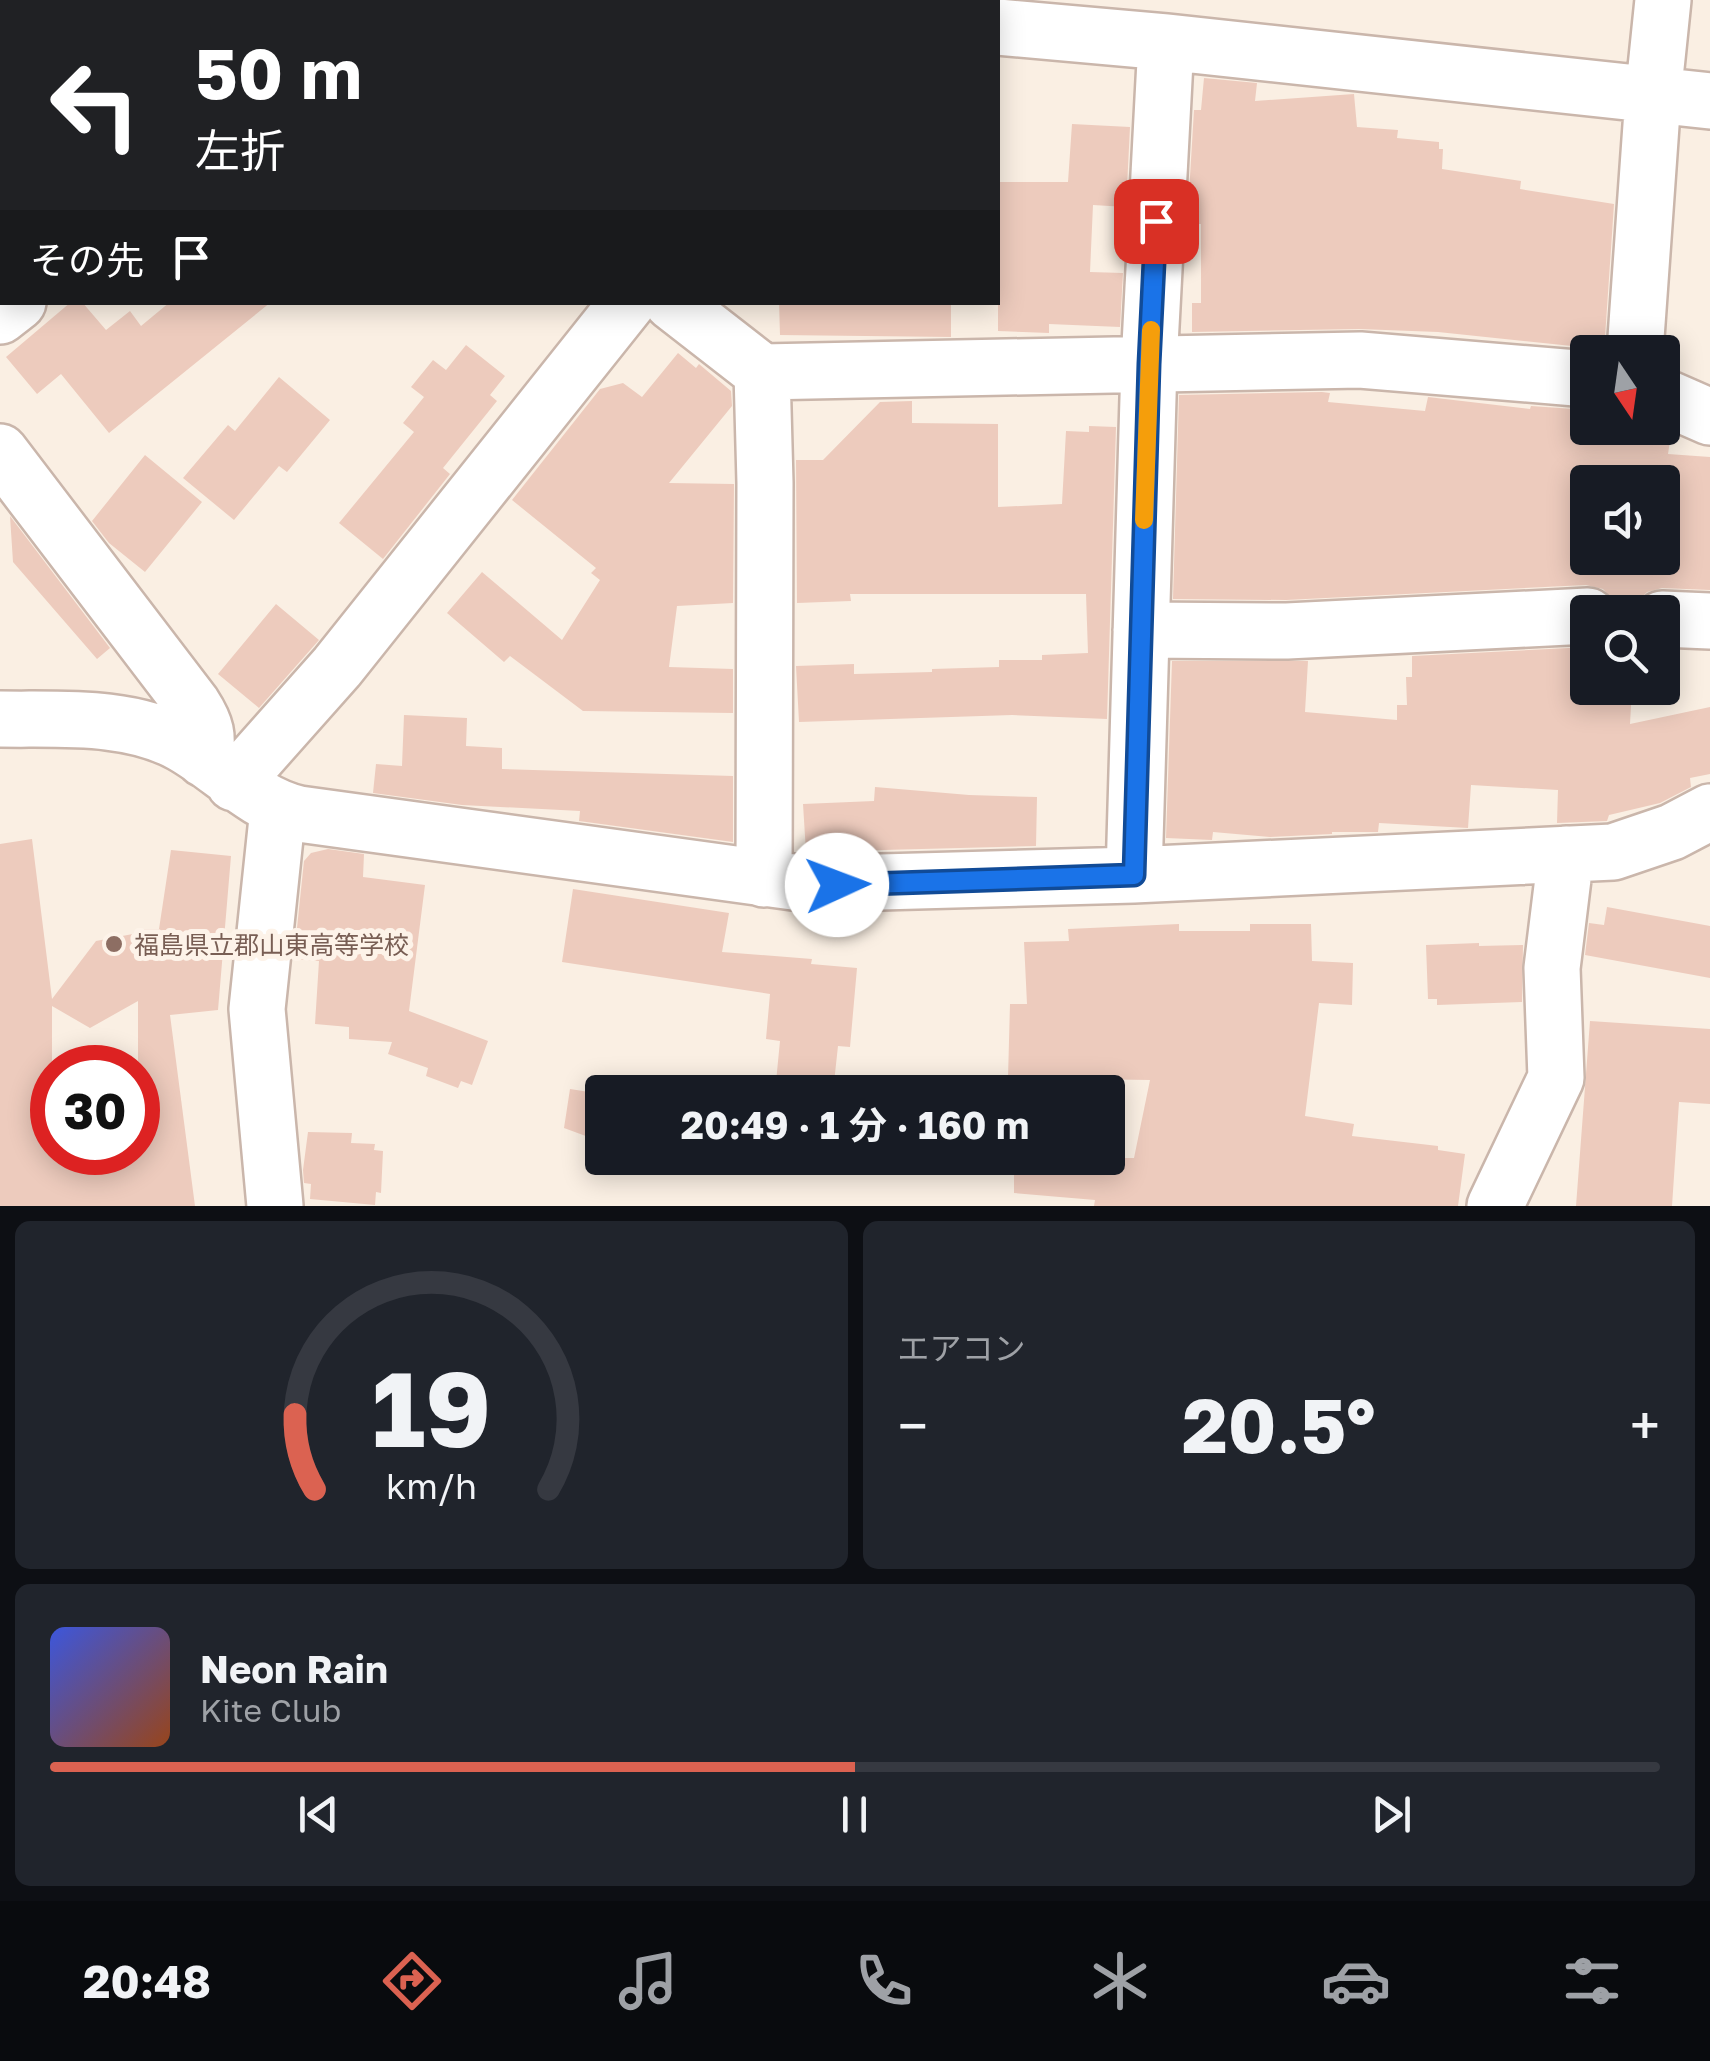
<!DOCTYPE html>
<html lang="ja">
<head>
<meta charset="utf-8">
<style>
  :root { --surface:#171b24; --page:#20242c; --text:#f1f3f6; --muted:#9ea1a6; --line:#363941; --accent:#db6251 }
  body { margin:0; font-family:"Golos Text","Noto Sans JP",sans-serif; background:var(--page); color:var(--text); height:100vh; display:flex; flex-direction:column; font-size:38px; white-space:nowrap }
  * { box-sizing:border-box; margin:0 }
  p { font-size:32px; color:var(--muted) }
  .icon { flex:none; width:55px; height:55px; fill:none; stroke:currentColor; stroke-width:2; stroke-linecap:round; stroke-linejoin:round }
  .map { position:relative; height:1206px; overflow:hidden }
  .panel { display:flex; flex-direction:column; gap:15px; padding:15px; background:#0d0f14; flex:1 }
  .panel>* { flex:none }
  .guide { position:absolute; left:0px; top:0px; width:1000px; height:305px; box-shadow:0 5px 25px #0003; background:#202124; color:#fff; overflow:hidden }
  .needle { width:65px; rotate:167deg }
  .controls { position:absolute; left:1570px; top:335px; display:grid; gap:20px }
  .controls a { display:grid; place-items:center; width:110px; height:110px; border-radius:10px; background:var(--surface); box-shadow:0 5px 25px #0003; font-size:50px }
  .speed { position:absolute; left:30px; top:1045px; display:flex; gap:20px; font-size:50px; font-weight:700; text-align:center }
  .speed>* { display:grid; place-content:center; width:130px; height:130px; border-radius:50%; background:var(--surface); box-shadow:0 5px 25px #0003; line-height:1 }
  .speed .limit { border:15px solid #d22; background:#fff; color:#111 }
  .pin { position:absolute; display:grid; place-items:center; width:85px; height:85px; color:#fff; margin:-42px; border-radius:20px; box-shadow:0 5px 15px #0006 }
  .me { position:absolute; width:110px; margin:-55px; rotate:88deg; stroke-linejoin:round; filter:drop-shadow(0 0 8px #0008) }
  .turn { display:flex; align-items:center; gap:35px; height:210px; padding:0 30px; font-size:45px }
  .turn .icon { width:130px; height:130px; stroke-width:2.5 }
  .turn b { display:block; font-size:70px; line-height:85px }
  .then { display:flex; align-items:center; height:95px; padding:0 30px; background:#0003; gap:20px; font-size:38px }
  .big { font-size:75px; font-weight:700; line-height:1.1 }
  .panel .tile { flex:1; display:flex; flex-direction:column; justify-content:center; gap:15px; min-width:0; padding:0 35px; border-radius:15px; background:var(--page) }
  .panel .dial { align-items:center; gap:0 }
  .dial svg { height:260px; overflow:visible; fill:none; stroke:var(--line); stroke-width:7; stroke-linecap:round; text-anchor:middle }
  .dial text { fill:var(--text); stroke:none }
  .song { display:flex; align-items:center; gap:30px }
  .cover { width:120px; height:120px; border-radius:15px; background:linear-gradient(135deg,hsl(230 70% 55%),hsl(20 70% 35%)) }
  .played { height:10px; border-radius:5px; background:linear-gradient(90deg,var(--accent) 50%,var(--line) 50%) }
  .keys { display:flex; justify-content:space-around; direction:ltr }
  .heat { display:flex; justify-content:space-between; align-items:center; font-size:55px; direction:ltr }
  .panel .tiles { flex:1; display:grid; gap:15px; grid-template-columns:1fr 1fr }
  .tile:last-child { grid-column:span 2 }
  .trip { position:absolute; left:585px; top:1075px; width:540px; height:100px; border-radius:10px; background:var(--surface); box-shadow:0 5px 25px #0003; font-weight:700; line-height:100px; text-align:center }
  .menu { display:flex; height:160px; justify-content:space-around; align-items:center; background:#090b0e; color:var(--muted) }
  .menu .icon { width:70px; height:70px }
  .menu .on { color:var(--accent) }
  .menu b { font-size:45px; color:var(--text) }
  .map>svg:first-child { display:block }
  .building { fill:#edcbbd; fill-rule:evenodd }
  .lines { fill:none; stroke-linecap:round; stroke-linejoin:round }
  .minor-casing { stroke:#cab6ab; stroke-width:60 }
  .minor { stroke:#fff; stroke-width:55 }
  .route-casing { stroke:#114b97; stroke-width:25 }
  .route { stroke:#1a73e8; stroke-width:18 }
  .slow { stroke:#f59e0b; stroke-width:18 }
  .education-dot { fill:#8d6e63; stroke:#fdf3e9; stroke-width:4 }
  .labels { text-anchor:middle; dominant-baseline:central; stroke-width:10; stroke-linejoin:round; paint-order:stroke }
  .education-label { font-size:25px; fill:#785e54; stroke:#fdf3e9; text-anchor:start }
</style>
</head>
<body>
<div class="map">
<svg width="1710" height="1206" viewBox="0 0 1710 1206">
  <rect width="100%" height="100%" fill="#faefe3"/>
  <path class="building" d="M 1204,78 L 1257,83 L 1255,101 L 1354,94 L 1357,127 L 1398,130 L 1397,138 L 1439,142 L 1439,149 L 1443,149 L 1442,169 L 1521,181 L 1520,189 L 1614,204 L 1604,352 L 1591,348 L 1438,332 L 1359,329 L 1192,332 L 1192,303 L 1201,303 L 1201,224 L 1192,224 L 1192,211 L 1188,210 L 1194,110 L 1201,110 Z
    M 1072,124 L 1130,127 L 1126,207 L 1093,205 L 1090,272 L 1123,273 L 1120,327 L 1049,324 L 1049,333 L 998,331 L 998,182 L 1068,182 Z
    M 71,302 L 82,302 L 106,330 L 130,311 L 141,326 L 170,302 L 271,302 L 109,433 L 61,374 L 37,394 L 6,357 Z
    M 779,302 L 951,302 L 951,337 L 780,335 Z
    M 466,345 L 505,376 L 490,395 L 497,401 L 443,468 L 450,474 L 383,559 L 339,523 L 414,432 L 403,423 L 424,397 L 411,387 L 433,360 L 446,370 Z
    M 678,353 L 696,368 L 699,364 L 731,391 L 732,406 L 669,483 L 734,484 L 733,603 L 677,606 L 669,667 L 733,669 L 733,713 L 583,711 L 510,656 L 504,662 L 447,613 L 482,572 L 562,640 L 600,580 L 591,573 L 596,568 L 512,500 L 600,389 L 623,383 L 642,397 Z
    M 279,377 L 330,420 L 287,472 L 279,466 L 234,520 L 183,478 L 228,425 L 235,431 Z
    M 1322,392 L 1330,393 L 1328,402 L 1425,411 L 1428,397 L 1530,409 L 1531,406 L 1588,410 L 1588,428 L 1641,428 L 1671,434 L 1668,454 L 1710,457 L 1710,590 L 1662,588 L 1647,592 L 1635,604 L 1616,604 L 1603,589 L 1586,585 L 1286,600 L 1173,599 L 1179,395 ZM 1588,482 L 1662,482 L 1662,558 L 1588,558 Z
    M 912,401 L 912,423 L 998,424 L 998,507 L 1062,504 L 1066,431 L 1089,432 L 1089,426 L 1116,427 L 1107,719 L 1012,715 L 799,722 L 796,666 L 854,664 L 854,674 L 932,672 L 932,669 L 999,667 L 999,660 L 1042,660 L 1042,655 L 1088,653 L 1086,594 L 850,594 L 851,601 L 797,603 L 796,460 L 823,460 L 880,402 Z
    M 145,455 L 202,502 L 145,572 L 109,543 L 92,521 Z
    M 10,516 L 110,648 L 97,659 L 13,562 Z
    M 276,604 L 319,640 L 259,708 L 218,674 Z
    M 1588,647 L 1588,688 L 1632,688 L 1630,724 L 1710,707 L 1710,774 L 1690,778 L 1691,787 L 1660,803 L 1609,815 L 1607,821 L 1557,823 L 1558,790 L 1471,785 L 1468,828 L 1379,823 L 1378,832 L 1332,832 L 1332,834 L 1270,837 L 1213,832 L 1212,840 L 1166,838 L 1172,661 L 1308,661 L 1305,712 L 1397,720 L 1397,705 L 1407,705 L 1406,677 L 1412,677 L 1412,656 Z
    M 404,715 L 467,718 L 466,746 L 502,748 L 502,769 L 733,776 L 733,842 L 579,821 L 580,811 L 462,805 L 373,793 L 376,764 L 402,766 Z
    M 875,787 L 969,795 L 1037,797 L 1036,846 L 806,852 L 803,804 L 874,801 Z
    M 32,839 L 52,999 L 96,941 L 138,933 L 138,929 L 159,929 L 171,850 L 231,856 L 218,1010 L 170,1015 L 195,1206 L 0,1206 L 0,844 ZM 138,1001 L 138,1152 L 52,1152 L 52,1006 L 90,1028 Z
    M 328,849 L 364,854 L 363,877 L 425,885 L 409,1011 L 488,1041 L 472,1085 L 461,1081 L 458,1088 L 426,1076 L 428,1068 L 388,1054 L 392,1042 L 349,1039 L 349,1027 L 315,1024 L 319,961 L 294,959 L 295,947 L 304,861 L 311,853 Z
    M 573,889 L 729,913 L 722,952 L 812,959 L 811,964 L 857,968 L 850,1047 L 838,1046 L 833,1092 L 775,1092 L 780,1041 L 766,1039 L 770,994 L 562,962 Z
    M 1607,907 L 1710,926 L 1710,978 L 1585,955 L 1589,923 L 1604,925 Z
    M 1179,924 L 1179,931 L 1250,931 L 1250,924 L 1311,924 L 1312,961 L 1353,963 L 1352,1005 L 1319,1003 L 1305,1116 L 1354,1124 L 1352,1136 L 1438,1146 L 1438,1150 L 1465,1154 L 1458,1206 L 1094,1206 L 1095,1200 L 1014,1193 L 1014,1158 L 1134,1158 L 1150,1080 L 1008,1078 L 1010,1004 L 1027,1004 L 1024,942 L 1069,941 L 1068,929 Z
    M 1479,943 L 1479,946 L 1523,945 L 1522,1002 L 1437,1005 L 1437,999 L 1428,999 L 1426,945 Z
    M 1590,1021 L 1710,1029 L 1710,1104 L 1679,1102 L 1672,1206 L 1576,1206 Z
    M 570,1089 L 602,1094 L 602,1142 L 564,1128 Z
    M 308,1132 L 352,1133 L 351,1143 L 375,1144 L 374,1150 L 383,1151 L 381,1193 L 376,1192 L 375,1205 L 310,1199 L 311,1184 L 304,1183 L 303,1170 Z"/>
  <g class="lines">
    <defs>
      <path id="minor" d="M 728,0 L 748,2
        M 364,2 L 365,0
        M 830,2 L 832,0
        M 998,27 L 1166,42 L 1710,101
        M 672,302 L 762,372 L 1360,360 L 1588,379
        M 0,316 L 18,302
        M 1635,352 L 1653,97 L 1663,0
        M 762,372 L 765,483 L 764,879
        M 1662,396 L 1710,417
        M 0,452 L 193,705 C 206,725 209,736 204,759
        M 1662,619 L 1710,621
        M 1141,630 L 1287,631 L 1588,616
        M 0,719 C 58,720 129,714 182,744 C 223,767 252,803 299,814 L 808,884 L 1134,875 L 1613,852 L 1672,832 L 1710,812
        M 234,783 L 337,667 L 628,302
        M 1134,875 L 1149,364 L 1166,42
        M 275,1206 L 257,1009 L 278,809
        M 1495,1206 L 1556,1078 L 1552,968 L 1566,854"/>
    </defs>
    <use href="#minor" class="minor-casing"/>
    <use href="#minor" class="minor"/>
  </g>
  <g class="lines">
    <defs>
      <path id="route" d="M 837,885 L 1134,875 L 1149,364 L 1156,221"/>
    </defs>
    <use href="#route" class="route-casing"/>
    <use href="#route" class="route"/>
    <path class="slow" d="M 1144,520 L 1151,330"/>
  </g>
  <circle class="education-dot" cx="114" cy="944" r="10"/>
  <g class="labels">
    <g class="education-label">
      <text x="134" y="944">福島県立郡山東高等学校</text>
    </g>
  </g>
</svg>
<div class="controls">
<a><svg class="needle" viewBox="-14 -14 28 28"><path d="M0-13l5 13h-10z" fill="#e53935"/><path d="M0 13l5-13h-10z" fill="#9ea1a6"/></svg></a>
<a><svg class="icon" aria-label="sound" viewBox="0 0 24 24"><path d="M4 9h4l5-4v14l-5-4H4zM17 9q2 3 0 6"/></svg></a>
<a><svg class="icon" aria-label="search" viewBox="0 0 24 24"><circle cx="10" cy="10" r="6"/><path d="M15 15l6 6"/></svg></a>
</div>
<div class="speed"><div class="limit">30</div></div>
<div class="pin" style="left:1156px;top:221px;background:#d93025"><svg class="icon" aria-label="arrive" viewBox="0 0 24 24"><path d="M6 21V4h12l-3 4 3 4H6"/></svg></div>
<svg class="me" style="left:837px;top:885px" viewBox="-20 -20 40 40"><circle r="19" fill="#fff"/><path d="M0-13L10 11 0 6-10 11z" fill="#1a73e8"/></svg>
<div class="trip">20:49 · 1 分 · 160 m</div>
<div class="guide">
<div class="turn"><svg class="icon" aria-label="left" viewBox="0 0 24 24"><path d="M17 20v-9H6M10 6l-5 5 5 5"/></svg><div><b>50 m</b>左折</div></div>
<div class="then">その先<svg class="icon" aria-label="arrive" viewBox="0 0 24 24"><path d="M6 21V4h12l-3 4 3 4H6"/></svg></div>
</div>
</div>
<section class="panel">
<div class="tiles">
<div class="tile dial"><svg viewBox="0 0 100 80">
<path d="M14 69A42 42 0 1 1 86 69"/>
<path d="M14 69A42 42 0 0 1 8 46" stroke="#db6251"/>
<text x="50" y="56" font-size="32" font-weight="700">19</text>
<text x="50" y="72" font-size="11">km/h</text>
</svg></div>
<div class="tile"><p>エアコン</p>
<div class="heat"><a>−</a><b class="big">20.5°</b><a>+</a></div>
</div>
<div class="tile">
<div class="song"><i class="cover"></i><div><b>Neon Rain</b><p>Kite Club</p></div></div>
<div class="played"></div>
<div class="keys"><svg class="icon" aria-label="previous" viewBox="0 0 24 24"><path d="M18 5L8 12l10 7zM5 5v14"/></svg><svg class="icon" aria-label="pause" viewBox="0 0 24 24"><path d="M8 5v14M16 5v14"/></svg><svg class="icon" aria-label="next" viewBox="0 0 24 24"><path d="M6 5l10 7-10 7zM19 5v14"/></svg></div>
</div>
</div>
</section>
<nav class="menu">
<b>20:48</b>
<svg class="icon on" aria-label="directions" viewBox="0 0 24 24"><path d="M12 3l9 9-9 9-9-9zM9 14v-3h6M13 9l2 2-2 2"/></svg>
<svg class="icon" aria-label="music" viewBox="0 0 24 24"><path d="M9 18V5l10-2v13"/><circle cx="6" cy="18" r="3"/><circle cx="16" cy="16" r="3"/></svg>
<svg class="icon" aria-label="phone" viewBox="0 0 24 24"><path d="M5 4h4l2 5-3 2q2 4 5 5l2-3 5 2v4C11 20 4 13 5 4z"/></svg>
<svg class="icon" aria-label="climate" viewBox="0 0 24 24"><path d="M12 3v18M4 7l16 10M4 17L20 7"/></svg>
<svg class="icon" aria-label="car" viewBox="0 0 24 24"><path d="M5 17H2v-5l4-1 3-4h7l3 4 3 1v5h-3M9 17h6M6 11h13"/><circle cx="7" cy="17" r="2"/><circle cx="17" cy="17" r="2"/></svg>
<svg class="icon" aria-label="filters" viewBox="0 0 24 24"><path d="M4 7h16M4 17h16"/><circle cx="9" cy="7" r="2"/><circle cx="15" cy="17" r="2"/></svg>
</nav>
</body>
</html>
